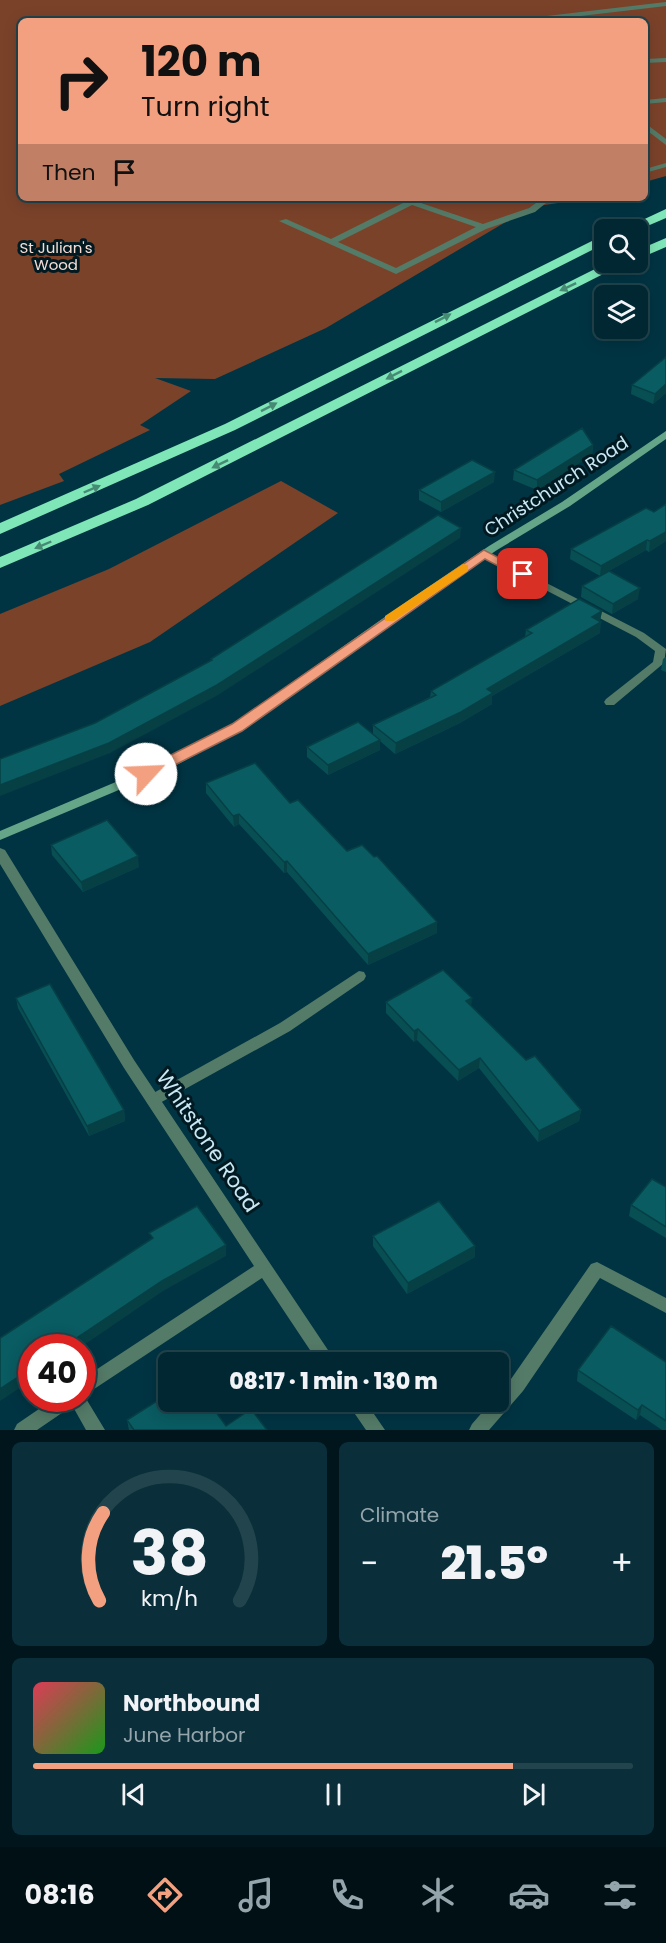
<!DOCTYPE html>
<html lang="en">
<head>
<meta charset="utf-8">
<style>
  :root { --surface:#002732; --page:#0a2f3a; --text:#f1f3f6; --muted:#95a5ac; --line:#22444d; --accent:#f2a07f }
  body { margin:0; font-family:Poppins,sans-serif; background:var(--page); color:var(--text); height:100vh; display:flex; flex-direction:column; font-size:22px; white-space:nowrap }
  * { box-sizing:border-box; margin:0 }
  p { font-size:20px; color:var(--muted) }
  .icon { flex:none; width:33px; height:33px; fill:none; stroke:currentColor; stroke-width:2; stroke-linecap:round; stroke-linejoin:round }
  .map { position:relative; height:1430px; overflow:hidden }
  .sheet { display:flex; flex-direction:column; gap:12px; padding:12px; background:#00151c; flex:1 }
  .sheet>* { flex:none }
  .banner { position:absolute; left:18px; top:18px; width:630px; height:183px; border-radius:9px; box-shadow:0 3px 15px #0003,0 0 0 2px var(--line); background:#f2a07f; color:#111; overflow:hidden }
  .fabs { position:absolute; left:594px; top:219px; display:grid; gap:12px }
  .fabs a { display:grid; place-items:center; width:54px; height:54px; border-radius:9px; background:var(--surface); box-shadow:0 3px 15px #0003,0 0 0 2px var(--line); font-size:30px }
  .speed { position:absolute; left:18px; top:1334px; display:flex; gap:12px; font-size:30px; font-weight:700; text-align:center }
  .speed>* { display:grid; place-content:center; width:78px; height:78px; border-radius:50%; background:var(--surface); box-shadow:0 3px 15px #0003,0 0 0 2px var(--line); line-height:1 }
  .speed .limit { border:9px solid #d22; background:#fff; color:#111 }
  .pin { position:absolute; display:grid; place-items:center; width:51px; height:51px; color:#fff; margin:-26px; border-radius:12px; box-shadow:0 3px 9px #0006 }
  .me { position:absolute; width:66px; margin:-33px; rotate:65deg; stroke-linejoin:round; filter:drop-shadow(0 0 4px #0008) }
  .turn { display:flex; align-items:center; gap:21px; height:126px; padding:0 24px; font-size:27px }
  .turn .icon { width:78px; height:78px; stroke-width:2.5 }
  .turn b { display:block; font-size:42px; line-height:51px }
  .then { display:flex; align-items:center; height:57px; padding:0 24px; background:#0003; gap:12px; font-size:22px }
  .big { font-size:45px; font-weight:800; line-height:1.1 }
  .sheet .widget { flex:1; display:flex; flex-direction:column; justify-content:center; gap:9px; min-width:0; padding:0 21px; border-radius:9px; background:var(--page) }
  .sheet .dial { align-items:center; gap:0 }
  .dial svg { height:156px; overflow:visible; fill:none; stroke:var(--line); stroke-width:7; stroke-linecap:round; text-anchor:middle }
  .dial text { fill:var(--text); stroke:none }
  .song { display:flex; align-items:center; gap:18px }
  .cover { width:72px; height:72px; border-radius:9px; background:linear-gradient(135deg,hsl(350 70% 55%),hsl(120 70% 35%)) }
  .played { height:6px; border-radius:3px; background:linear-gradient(90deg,var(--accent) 80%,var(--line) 80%) }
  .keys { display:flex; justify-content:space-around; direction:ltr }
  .heat { display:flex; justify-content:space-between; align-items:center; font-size:33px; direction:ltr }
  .sheet .tiles { flex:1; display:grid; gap:12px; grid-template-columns:1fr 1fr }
  .widget:last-child { grid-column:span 2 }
  .trip { position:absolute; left:158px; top:1352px; width:351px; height:60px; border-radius:9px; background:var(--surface); box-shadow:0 3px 15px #0003,0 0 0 2px var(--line); font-weight:800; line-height:60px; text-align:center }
  .menu { display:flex; height:96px; justify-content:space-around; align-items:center; background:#001014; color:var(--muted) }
  .menu .icon { width:42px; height:42px }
  .menu .active { color:var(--accent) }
  .menu b { font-size:27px; color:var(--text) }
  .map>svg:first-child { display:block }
  .green { fill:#7b422a }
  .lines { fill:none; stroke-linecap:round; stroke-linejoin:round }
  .lane { fill:#547b68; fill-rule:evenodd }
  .street { fill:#547b68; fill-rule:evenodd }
  .secondary { fill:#66a688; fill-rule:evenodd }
  .highway { fill:#7ee6b7; fill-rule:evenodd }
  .wall { fill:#084f54 }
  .shaded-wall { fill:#064045 }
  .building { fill:#095c62; stroke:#064045; stroke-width:1.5 }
  .oneway { fill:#468a74 }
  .route { fill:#f2a07f; stroke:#9d6853; stroke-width:1.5 }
  .slow { fill:#f59e0b }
  .labels { text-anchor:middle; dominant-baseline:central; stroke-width:6; stroke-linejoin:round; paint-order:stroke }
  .far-park-label { font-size:15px; fill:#f5ddd4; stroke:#011a22 }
  .street-label { font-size:18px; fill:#cae8f4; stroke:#011a22 }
  .near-street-label { font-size:21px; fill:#cae8f4; stroke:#011a22 }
</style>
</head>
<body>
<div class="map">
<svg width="666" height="1430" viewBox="0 0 666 1430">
  <rect width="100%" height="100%" fill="#003443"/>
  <path class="green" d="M 0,0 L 666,0 L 666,176 L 645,182 L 645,21 L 21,21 L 21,198 L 592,198 L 531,207 L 326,328 L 215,379 L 155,378 L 191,391 L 140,425 L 150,430 L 59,474 L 64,481 L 0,505 Z
    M 281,481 L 338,513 L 150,642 L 0,706 L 0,614 L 109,569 Z"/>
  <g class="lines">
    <path class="lane" d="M 666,2 L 666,6 L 538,21 L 518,21 L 521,19 Z
      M 666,58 L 666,62 L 645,63 L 645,59 Z
      M 666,98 L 666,102 L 645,104 L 645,100 Z
      M 645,123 L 666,139 L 666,145 L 645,129 Z
      M 666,163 L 666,167 L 645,173 L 645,169 Z
      M 423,198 L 418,202 L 483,224 L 529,208 L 543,198 L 552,198 L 535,212 L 486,229 L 396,274 L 279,221 L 286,219 L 331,239 L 405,202 L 406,199 ZM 412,205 L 476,227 L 396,268 L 338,242 Z
      M 484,551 L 644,633 L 666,649 L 664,663 L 614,705 L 606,705 L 604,702 L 606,699 L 653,662 L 655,651 L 636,637 L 480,556 L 479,554 L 480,552 Z
      M 359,971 L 364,972 L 366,976 L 364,980 L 290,1031 L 158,1104 L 153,1106 L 148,1104 L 146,1100 L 148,1096 L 280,1023 Z
      M 82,1392 L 105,1430 L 86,1430 L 68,1398 L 82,1398 Z"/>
    <path class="street" d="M 0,848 L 5,850 L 134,1060 L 336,1362 L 318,1362 L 262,1278 L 82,1397 L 82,1379 L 254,1266 L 124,1068 L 0,864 Z
      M 597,1262 L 666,1298 L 666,1313 L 600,1278 L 523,1391 L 489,1430 L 469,1430 L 472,1424 L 492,1401 L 498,1401 L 498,1394 L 511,1379 L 591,1264 Z
      M 55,1398 L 78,1398 L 75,1404 L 37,1430 L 14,1430 L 17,1424 Z
      M 346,1401 L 365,1401 L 385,1430 L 366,1430 Z"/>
    <path class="secondary" d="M 666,431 L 666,439 L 570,506 L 497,550 L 417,604 L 241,730 L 171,768 L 0,840 L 0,831 L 163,762 L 233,724 L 409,600 L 489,546 L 562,502 Z"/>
    <path class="highway" d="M 666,209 L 666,218 L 638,230 L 621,230 Z
      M 604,235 L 604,244 L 235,430 L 0,534 L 0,523 L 225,424 Z
      M 666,238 L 666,247 L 638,259 L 638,250 Z
      M 609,262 L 627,262 L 148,505 L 0,568 L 0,557 L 136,499 Z"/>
  </g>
  <path class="wall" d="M 666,357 L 666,393 L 653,404 L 631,394 L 632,385 Z
    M 593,445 L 592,455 L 537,490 L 513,480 L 514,470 Z
    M 494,482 L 441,512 L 419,500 L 419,490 Z
    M 666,504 L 666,541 L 649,552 L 646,550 L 600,576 L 570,559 L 571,549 L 654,512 Z
    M 582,586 L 638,599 L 612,614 L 581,597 Z
    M 602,611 L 600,621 L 600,633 L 492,696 L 492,704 L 460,723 L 395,754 L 380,741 L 380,750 L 328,775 L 307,757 L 307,747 L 373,735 L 373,725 L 430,697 L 431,691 L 525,637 L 526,630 Z
    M 666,657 L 666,672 L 661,670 L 663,659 Z
    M 206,783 L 290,803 L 347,851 L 437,933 L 368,965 L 287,872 L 284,873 L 239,824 L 234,827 L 206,793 Z
    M 51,845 L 139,867 L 83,892 L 52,855 Z
    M 16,998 L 124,1110 L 125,1121 L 89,1136 L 18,1008 Z
    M 386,1002 L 471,1007 L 526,1060 L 581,1110 L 579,1121 L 538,1142 L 479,1068 L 458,1081 L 417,1040 L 414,1042 L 386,1013 Z
    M 666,1187 L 666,1238 L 629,1216 L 631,1205 Z
    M 373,1236 L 475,1246 L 475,1257 L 407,1294 L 373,1246 Z
    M 666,1362 L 666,1430 L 662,1430 L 640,1415 L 636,1420 L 577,1381 L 578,1370 Z
    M 127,1420 L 226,1426 L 267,1430 L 129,1430 Z"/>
  <path class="shaded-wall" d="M 666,384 L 666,393 L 653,404 L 655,394 Z
    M 593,445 L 592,455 L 537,490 L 537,480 Z
    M 495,472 L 494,482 L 441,512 L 441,502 Z
    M 461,528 L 460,538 L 218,695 L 110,753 L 0,796 L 0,785 Z
    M 666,532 L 666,541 L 649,552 L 650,541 Z
    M 647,540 L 646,550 L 600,576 L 601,566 Z
    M 640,588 L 638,599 L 612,614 L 613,604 Z
    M 602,611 L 600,621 L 591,627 L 592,617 Z
    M 601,622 L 600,633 L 492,696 L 492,704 L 460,723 L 395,754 L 396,743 Z
    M 380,740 L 380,750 L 328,775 L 328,765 Z
    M 239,814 L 239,824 L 234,827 L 233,816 Z
    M 138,856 L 139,867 L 83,892 L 81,882 Z
    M 287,861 L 287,872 L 284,873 L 284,862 Z
    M 437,922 L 437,933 L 368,965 L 368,954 Z
    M 472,998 L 471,1009 L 466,1001 Z
    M 418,1029 L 417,1040 L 414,1042 L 414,1031 Z
    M 480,1058 L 479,1068 L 458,1081 L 459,1070 Z
    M 124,1110 L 125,1121 L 89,1136 L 87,1126 Z
    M 581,1110 L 579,1121 L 538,1142 L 539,1131 Z
    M 226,1245 L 226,1256 L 163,1291 L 81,1347 L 63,1347 L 162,1281 Z
    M 475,1246 L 475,1257 L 407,1294 L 408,1283 Z
    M 32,1368 L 32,1380 L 0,1401 L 0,1389 Z
    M 642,1405 L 640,1415 L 636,1420 L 638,1410 Z"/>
  <path class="building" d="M 666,357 L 666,384 L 655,394 L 632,385 Z
    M 582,428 L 593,445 L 537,480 L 514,470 Z
    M 472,460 L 495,472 L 441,502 L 419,490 Z
    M 666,504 L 666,532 L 650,541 L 647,540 L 601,566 L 571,549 L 646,508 L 654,512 Z
    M 438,515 L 461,528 L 217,685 L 109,743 L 0,785 L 0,759 L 95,723 L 212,660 L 211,659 Z
    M 609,571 L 640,588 L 613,604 L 582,586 Z
    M 579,599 L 602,611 L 592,617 L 601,622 L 487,689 L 493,693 L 461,712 L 396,743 L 373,725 L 436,695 L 431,691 L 532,633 L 526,630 Z
    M 358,722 L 380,740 L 328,765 L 307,747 Z
    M 255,763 L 290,803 L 298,800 L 347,851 L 362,845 L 374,857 L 377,856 L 437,922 L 368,954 L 287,861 L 284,862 L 239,814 L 233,816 L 206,783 Z
    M 107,820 L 138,856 L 81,882 L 51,845 Z
    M 443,970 L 472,998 L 466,1001 L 526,1060 L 535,1056 L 581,1110 L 539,1131 L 480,1058 L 459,1070 L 418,1029 L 414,1031 L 386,1002 Z
    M 50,984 L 124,1110 L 87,1126 L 16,998 Z
    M 652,1179 L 666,1187 L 666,1227 L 631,1205 Z
    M 439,1201 L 475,1246 L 408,1283 L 373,1236 Z
    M 197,1206 L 226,1245 L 162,1281 L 63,1347 L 32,1347 L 32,1368 L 0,1389 L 0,1338 L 153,1238 L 149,1233 Z
    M 611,1326 L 666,1362 L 666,1421 L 642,1405 L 638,1410 L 578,1370 Z
    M 168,1394 L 168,1401 L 208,1401 L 226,1426 L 251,1409 L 267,1430 L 134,1430 L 127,1420 Z"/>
  <defs><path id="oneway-solid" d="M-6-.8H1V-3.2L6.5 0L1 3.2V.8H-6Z" transform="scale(1.5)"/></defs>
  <g class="oneway">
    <use href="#oneway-solid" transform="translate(568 287) rotate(155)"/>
    <use href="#oneway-solid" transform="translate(443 318) rotate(-27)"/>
    <use href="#oneway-solid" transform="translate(394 375) rotate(153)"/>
    <use href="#oneway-solid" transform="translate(269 407) rotate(-27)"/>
    <use href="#oneway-solid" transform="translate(220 464) rotate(154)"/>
    <use href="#oneway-solid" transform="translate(92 489) rotate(-23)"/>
    <use href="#oneway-solid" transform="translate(43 545) rotate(157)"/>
  </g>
  <path class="route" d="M 484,550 L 529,574 L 527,577 L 519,577 L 485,559 L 242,731 L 151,777 L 141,777 L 141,770 L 232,724 Z"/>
  <path class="slow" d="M 463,564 L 468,565 L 468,571 L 394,621 L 385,621 L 385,616 Z"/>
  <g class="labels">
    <g class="far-park-label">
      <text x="56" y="247">St Julian's<tspan x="56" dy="17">Wood</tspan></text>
    </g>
    <g class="street-label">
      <text transform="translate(556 486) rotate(-33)">Christchurch Road</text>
    </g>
    <g class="near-street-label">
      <text transform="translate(208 1141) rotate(56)">Whitstone Road</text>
    </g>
  </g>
</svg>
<div class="fabs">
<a><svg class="icon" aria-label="search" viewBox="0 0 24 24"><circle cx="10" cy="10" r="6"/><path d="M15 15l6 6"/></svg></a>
<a><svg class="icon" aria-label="layers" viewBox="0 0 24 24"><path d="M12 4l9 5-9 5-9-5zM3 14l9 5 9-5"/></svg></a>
</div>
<div class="speed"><div class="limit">40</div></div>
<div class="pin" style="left:523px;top:574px;background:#d93025"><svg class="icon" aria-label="arrive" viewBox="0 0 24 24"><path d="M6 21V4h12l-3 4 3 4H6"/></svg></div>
<svg class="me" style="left:146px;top:774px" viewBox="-20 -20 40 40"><circle r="19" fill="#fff"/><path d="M0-13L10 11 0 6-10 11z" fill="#f2a07f"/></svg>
<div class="trip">08:17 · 1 min · 130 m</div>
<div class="banner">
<div class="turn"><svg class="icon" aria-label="right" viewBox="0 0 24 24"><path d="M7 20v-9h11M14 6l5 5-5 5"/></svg><div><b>120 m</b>Turn right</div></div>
<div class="then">Then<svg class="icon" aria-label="arrive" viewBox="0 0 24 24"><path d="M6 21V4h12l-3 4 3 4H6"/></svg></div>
</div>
</div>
<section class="sheet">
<div class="tiles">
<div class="widget dial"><svg viewBox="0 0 100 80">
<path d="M14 69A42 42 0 1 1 86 69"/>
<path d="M14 69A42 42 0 0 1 16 24" stroke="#f2a07f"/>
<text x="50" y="56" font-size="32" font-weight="700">38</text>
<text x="50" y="72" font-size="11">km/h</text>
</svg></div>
<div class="widget"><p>Climate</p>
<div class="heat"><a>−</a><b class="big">21.5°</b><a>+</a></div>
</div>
<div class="widget">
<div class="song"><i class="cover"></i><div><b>Northbound</b><p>June Harbor</p></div></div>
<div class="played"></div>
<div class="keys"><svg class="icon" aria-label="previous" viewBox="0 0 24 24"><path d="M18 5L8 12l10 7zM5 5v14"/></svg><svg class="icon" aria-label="pause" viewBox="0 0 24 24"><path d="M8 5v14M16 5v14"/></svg><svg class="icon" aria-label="next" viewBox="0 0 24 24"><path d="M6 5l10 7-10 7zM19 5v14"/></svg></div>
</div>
</div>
</section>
<nav class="menu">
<b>08:16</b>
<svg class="icon active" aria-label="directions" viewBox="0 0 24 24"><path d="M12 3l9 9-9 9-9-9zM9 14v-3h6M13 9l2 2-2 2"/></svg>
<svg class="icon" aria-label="music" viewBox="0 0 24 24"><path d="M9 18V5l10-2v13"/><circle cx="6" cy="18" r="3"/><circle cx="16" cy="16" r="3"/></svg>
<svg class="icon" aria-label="phone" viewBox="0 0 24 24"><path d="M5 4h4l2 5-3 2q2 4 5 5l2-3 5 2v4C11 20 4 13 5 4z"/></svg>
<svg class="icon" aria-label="climate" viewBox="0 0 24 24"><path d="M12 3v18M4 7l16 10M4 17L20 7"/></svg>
<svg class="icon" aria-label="car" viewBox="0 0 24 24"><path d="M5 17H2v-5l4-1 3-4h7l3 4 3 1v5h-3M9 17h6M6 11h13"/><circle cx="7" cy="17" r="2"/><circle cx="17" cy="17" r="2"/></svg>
<svg class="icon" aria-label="filters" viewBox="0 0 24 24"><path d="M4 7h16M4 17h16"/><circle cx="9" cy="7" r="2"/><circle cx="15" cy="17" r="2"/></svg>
</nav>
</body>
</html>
